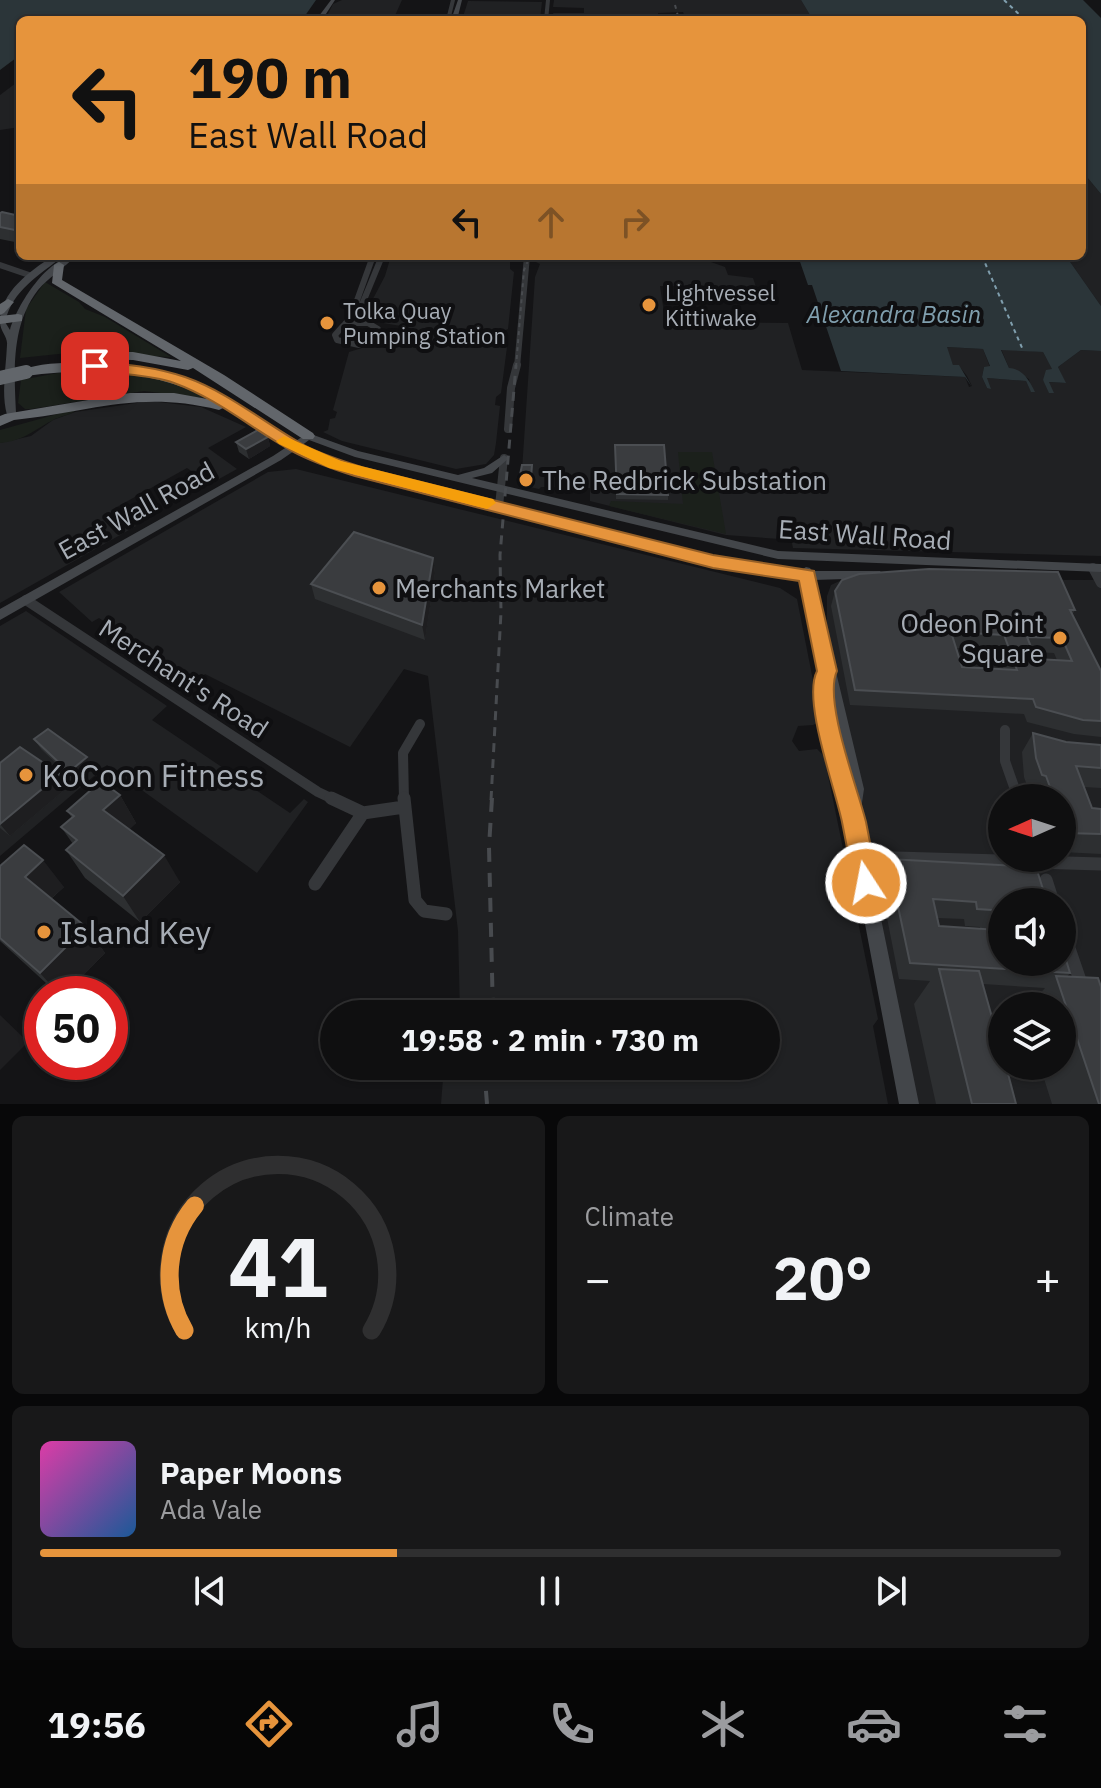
<!DOCTYPE html>
<html lang="en">
<head>
<meta charset="utf-8">
<style>
  :root { --surface:#0f0f10; --page:#181819; --text:#f1f3f6; --muted:#9b9c9f; --line:#2f2f30; --accent:#e6943c }
  body { margin:0; font-family:"IBM Plex Sans",sans-serif; background:var(--page); color:var(--text); height:100vh; display:flex; flex-direction:column; font-size:30px; white-space:nowrap }
  * { box-sizing:border-box; margin:0 }
  p { font-size:26px; color:var(--muted) }
  .icon { flex:none; width:44px; height:44px; fill:none; stroke:currentColor; stroke-width:2; stroke-linecap:round; stroke-linejoin:round }
  .map { position:relative; height:1104px; overflow:hidden }
  .drawer { display:flex; flex-direction:column; gap:12px; padding:12px; background:#080809; flex:1 }
  .drawer>* { flex:none }
  .banner { position:absolute; left:16px; top:16px; width:1070px; height:244px; border-radius:12px; box-shadow:0 2px 6px #0004,0 0 0 2px var(--line); background:#e6943c; color:#111; overflow:hidden }
  .needle { width:52px; rotate:267deg }
  .buttons { position:absolute; left:988px; top:784px; display:grid; gap:16px }
  .buttons a { display:grid; place-items:center; width:88px; height:88px; border-radius:50%; background:var(--surface); box-shadow:0 2px 6px #0004,0 0 0 2px var(--line); font-size:40px }
  .speed { position:absolute; left:24px; top:976px; display:flex; gap:16px; font-size:40px; font-weight:700; text-align:center }
  .speed>* { display:grid; place-content:center; width:104px; height:104px; border-radius:50%; background:var(--surface); box-shadow:0 2px 6px #0004,0 0 0 2px var(--line); line-height:1 }
  .speed .limit { border:12px solid #d22; background:#fff; color:#111 }
  .pin { position:absolute; display:grid; place-items:center; width:68px; height:68px; color:#fff; margin:-34px; border-radius:16px; box-shadow:0 4px 12px #0006 }
  .me { position:absolute; width:88px; margin:-44px; rotate:349deg; stroke-linejoin:round; filter:drop-shadow(0 0 6px #0008) }
  .turn { display:flex; align-items:center; gap:28px; height:168px; padding:0 40px; font-size:36px }
  .turn .icon { width:104px; height:104px; stroke-width:2.5 }
  .turn b { display:block; font-size:56px; line-height:68px }
  .lanes { display:flex; align-items:center; height:76px; padding:0 40px; background:#0003; justify-content:center; gap:40px; direction:ltr }
  .lanes .off { opacity:.35 }
  .big { font-size:60px; font-weight:800; line-height:1.1 }
  .drawer .card { flex:1; display:flex; flex-direction:column; justify-content:center; gap:12px; min-width:0; padding:0 28px; border-radius:12px; background:var(--page) }
  .drawer .dial { align-items:center; gap:0 }
  .dial svg { height:208px; overflow:visible; fill:none; stroke:var(--line); stroke-width:7; stroke-linecap:round; text-anchor:middle }
  .dial text { fill:var(--text); stroke:none }
  .song { display:flex; align-items:center; gap:24px }
  .cover { width:96px; height:96px; border-radius:12px; background:linear-gradient(135deg,hsl(320 70% 55%),hsl(210 70% 35%)) }
  .played { height:8px; border-radius:4px; background:linear-gradient(90deg,var(--accent) 35%,var(--line) 35%) }
  .keys { display:flex; justify-content:space-around; direction:ltr }
  .heat { display:flex; justify-content:space-between; align-items:center; font-size:44px; direction:ltr }
  .drawer .tiles { flex:1; display:grid; gap:12px; grid-template-columns:1fr 1fr }
  .card:last-child { grid-column:span 2 }
  .trip { position:absolute; left:320px; top:1000px; width:460px; height:80px; border-radius:40px; background:var(--surface); box-shadow:0 2px 6px #0004,0 0 0 2px var(--line); font-weight:800; line-height:80px; text-align:center }
  .tab-bar { display:flex; height:128px; justify-content:space-around; align-items:center; background:#060606; color:var(--muted) }
  .tab-bar .icon { width:56px; height:56px }
  .tab-bar .active { color:var(--accent) }
  .tab-bar b { font-size:36px; color:var(--text) }
  .map>svg:first-child { display:block }
  .built { fill:#202123; fill-rule:evenodd }
  .green { fill:#1b201b }
  .water { fill:#2b3539 }
  .lines { fill:none; stroke-linecap:round; stroke-linejoin:round }
  .ferry { stroke:#809fae; stroke-width:2; stroke-dasharray:4 4; stroke-linecap:butt }
  .street-far4 { stroke:#35373a; stroke-width:4 }
  .street-far3 { stroke:#35373a; stroke-width:6 }
  .street-far2 { stroke:#35373a; stroke-width:8 }
  .street-far1 { stroke:#35373a; stroke-width:10 }
  .street { stroke:#35373a; stroke-width:13 }
  .secondary { fill:#43464a; fill-rule:evenodd }
  .highway { fill:#62666b; fill-rule:evenodd }
  .rail-far2 { stroke:#484b4f; stroke-width:2; stroke-dasharray:4 4; stroke-linecap:butt }
  .rail-far1 { stroke:#484b4f; stroke-width:3; stroke-dasharray:9 7; stroke-linecap:butt }
  .rail { stroke:#484b4f; stroke-width:4; stroke-dasharray:14 11; stroke-linecap:butt }
  .highway-bridge { stroke:#62666b; stroke-width:14 }
  .wall { fill:#2d2f31; fill-rule:evenodd }
  .shaded-wall { fill:#1e1e20 }
  .building { fill:#3a3c3f; stroke:#4b4e52; stroke-width:2; fill-rule:evenodd }
  .route { fill:#e6943c; stroke:#966027; stroke-width:2 }
  .slow { fill:#f59e0b }
  .poi-dot { fill:#e6943c; stroke:#0f0f11; stroke-width:3 }
  .labels { text-anchor:middle; dominant-baseline:central; stroke-width:8; stroke-linejoin:round; paint-order:stroke }
  .far-poi-label { font-size:22px; fill:#a7adb5; stroke:#0f0f11; text-anchor:start }
  .far-water-label { font-size:24px; font-style:italic; fill:#809fae; stroke:#0f0f11 }
  .poi-label { font-size:26px; fill:#a7adb5; stroke:#0f0f11; text-anchor:start }
  .street-label { font-size:26px; fill:#a7adb5; stroke:#0f0f11 }
  .near-poi-label { font-size:32px; fill:#a7adb5; stroke:#0f0f11; text-anchor:start }
</style>
</head>
<body>
<div class="map">
<svg width="1101" height="1104" viewBox="0 0 1101 1104">
  <rect width="100%" height="100%" fill="#141416"/>
  <path class="built" d="M 342,0 L 402,0 L 393,20 L 325,20 L 333,4 Z
    M 554,0 L 801,0 L 813,20 L 686,20 L 683,12 L 658,13 L 659,20 L 555,20 L 553,13 L 584,13 L 584,8 L 553,7 Z
    M 468,1 L 542,2 L 540,19 L 462,20 Z
    M 20,80 L 20,127 L 0,130 L 0,95 Z
    M 1082,171 L 1101,194 L 1101,306 L 1066,256 L 1082,256 Z
    M 391,256 L 516,256 L 510,262 L 510,269 L 514,272 L 508,329 L 503,331 L 502,345 L 507,347 L 501,393 L 496,397 L 495,405 L 500,406 L 496,443 L 494,455 L 486,464 L 456,469 L 342,441 L 323,432 L 328,430 L 330,419 L 335,418 L 337,412 L 333,410 L 349,352 L 378,343 L 387,337 L 406,335 L 407,327 L 383,323 L 365,314 L 385,276 Z
    M 537,256 L 716,256 L 710,257 L 711,262 L 725,267 L 728,275 L 753,278 L 756,287 L 660,286 L 664,313 L 704,313 L 706,322 L 788,323 L 802,370 L 965,377 L 969,387 L 972,386 L 967,376 L 959,366 L 953,365 L 946,347 L 983,349 L 990,367 L 984,367 L 982,377 L 987,388 L 987,378 L 1026,381 L 1031,391 L 1029,379 L 1009,368 L 1001,349 L 1043,352 L 1053,370 L 1043,380 L 1053,392 L 1048,382 L 1065,383 L 1058,367 L 1081,350 L 1101,351 L 1101,556 L 793,548 L 789,528 L 780,539 L 726,535 L 590,501 L 590,488 L 541,487 L 539,489 L 521,485 L 535,277 L 540,264 L 536,262 L 540,258 Z
    M 150,401 L 201,407 L 246,427 L 208,448 L 237,469 L 210,484 L 187,468 L 115,508 L 136,526 L 0,603 L 0,443 L 31,436 L 53,420 L 75,412 Z
    M 296,469 L 780,588 L 797,599 L 821,721 L 813,725 L 798,726 L 792,741 L 799,751 L 817,749 L 824,756 L 878,1019 L 873,1026 L 888,1104 L 441,1104 L 444,1066 L 766,1066 L 766,1014 L 460,1014 L 458,931 L 428,676 L 404,669 L 350,747 L 205,674 L 198,681 L 99,618 L 92,622 L 59,592 L 268,472 Z
    M 844,579 L 1101,580 L 1101,1104 L 917,1104 L 827,671 L 827,596 L 831,585 ZM 1002,798 L 1062,798 L 1062,858 L 1002,858 ZM 1002,902 L 1062,902 L 1062,962 L 1002,962 ZM 1002,1006 L 1062,1006 L 1062,1066 L 1002,1066 Z
    M 26,611 L 167,706 L 152,720 L 290,813 L 304,799 L 308,802 L 257,873 L 107,765 L 0,856 L 0,626 Z"/>
  <path class="green" d="M 45,282 L 79,302 L 85,309 L 105,317 L 171,357 L 68,353 L 20,358 L 26,309 Z
    M 68,371 L 108,371 L 165,378 L 211,399 L 144,391 L 31,409 L 25,409 L 18,403 L 21,380 Z
    M 79,408 C 72,415 64,415 55,419 C 35,429 24,441 0,443 L 0,430 Z
    M 678,452 L 712,452 L 726,534 L 609,506 L 611,501 L 683,504 Z"/>
  <path class="water" d="M 0,0 L 316,0 L 302,20 L 20,20 L 20,55 L 0,70 Z
    M 801,0 L 1083,0 L 1101,18 L 1101,194 L 1082,171 L 1082,20 L 955,20 L 950,16 L 932,20 L 813,20 Z
    M 798,256 L 1066,256 L 1101,306 L 1101,351 L 1081,350 L 1058,367 L 1066,383 L 1049,382 L 1054,393 L 1049,393 L 1043,380 L 1046,370 L 1052,369 L 1043,352 L 1001,350 L 1009,368 C 1023,369 1029,380 1035,392 L 1031,392 L 1026,381 L 987,378 L 991,389 L 987,388 L 982,377 L 984,367 L 990,366 L 983,349 L 947,347 L 953,365 L 959,365 L 972,387 L 965,377 L 841,371 L 812,285 L 808,285 Z"/>
  <g class="lines">
    <path class="ferry" d="M 1004,0 L 1025,20
      M 982,256 L 1023,350"/>
    <path class="street-far4" d="M 448,20 L 453,0
      M 546,20 L 548,0"/>
    <path class="street-far3" d="M 0,265 L 32,276
      M 354,323 L 368,323 L 378,329 L 377,336 L 359,345 L 337,340 L 335,335 L 343,326 Z
      M 363,323 L 359,312 L 382,256
      M 345,324 L 351,317 L 373,256
      M 517,367 L 527,256"/>
    <path class="street-far2" d="M 508,429 L 511,388 L 517,365
      M 499,506 L 504,458"/>
    <path class="street-far1" d="M 1093,568 L 1101,583
      M 26,600 L 318,792 L 335,800
      M 1005,730 L 1005,761 L 1018,798
      M 404,800 L 403,753 L 420,724"/>
    <path class="street" d="M 331,798 L 363,813 L 404,807
      M 404,798 L 415,900 L 424,911 L 446,914
      M 861,857 L 1101,864
      M 1046,880 L 1053,902
      M 315,884 L 363,813
      M 1062,928 L 1082,986"/>
    <path class="secondary" d="M 331,0 L 335,0 L 322,20 L 316,20 Z
      M 458,0 L 462,0 L 457,20 L 451,20 Z
      M 53,256 L 63,256 C 39,276 13,289 5,322 L 10,330 C 17,305 48,256 76,256 C 64,268 49,277 38,290 C 11,325 14,371 16,413 L 15,415 L 7,415 C 1,394 6,368 7,345 C 8,337 0,331 0,322 C 0,292 30,271 53,256 Z
      M 308,433 L 358,451 L 458,475 L 484,468 L 504,455 L 509,458 L 492,473 L 472,478 L 778,551 L 1101,564 L 1101,572 L 778,559 L 355,457 L 309,440 L 301,446 L 322,456 L 389,476 L 713,557 L 800,571 L 806,567 L 810,568 L 812,571 L 880,571 L 882,574 L 876,578 L 814,580 L 864,789 L 860,816 L 919,1104 L 899,1104 L 845,818 L 834,788 L 815,681 L 822,668 L 802,580 L 713,565 L 386,483 L 314,460 L 294,451 L 281,460 L 0,620 L 0,609 L 273,456 Z"/>
    <path class="highway" d="M 59,262 L 64,265 L 62,280 L 224,375 L 313,433 L 315,436 L 313,439 L 303,439 L 193,368 L 188,370 L 133,360 L 72,359 L 70,356 L 76,352 L 133,352 L 181,361 L 52,283 L 54,265 Z
      M 8,299 L 14,302 L 4,313 L 0,315 L 0,304 Z
      M 18,314 L 22,315 L 22,321 L 0,324 L 0,316 Z
      M 100,363 C 163,367 214,387 266,423 C 278,430 293,437 302,447 L 295,451 L 290,450 L 225,407 L 219,410 C 138,390 92,412 14,420 L 0,426 L 0,416 L 5,414 L 130,393 L 174,393 L 213,400 C 153,370 93,367 26,376 L 20,372 C 36,361 79,363 100,363 Z"/>
    <path class="rail-far2" d="M 675,5 L 679,20
      M 516,367 L 524,270 L 530,256"/>
    <path class="rail-far1" d="M 491,800 L 501,612 L 500,555 L 516,365"/>
    <path class="rail" d="M 492,798 L 489,847 L 493,1014
      M 484,1066 L 487,1104"/>
    <path class="highway-bridge" d="M 0,378 L 26,372"/>
  </g>
  <path class="wall" d="M 0,213 L 20,216 L 20,243 L 0,239 Z
    M 268,437 L 270,446 L 249,459 L 239,452 L 236,442 Z
    M 615,445 L 668,495 L 668,500 L 616,499 Z
    M 520,475 L 532,475 L 531,487 L 521,485 Z
    M 433,558 L 435,573 L 425,640 L 315,599 L 311,584 Z
    M 835,591 L 1075,610 L 1072,615 L 1101,671 L 1101,737 L 1074,734 L 1027,722 L 1024,714 L 850,705 L 831,606 ZM 956,648 L 997,650 L 1004,670 L 962,667 ZM 1033,652 L 1054,653 L 1057,660 L 1036,659 Z
    M 1033,733 L 1066,742 L 1101,745 L 1101,788 L 1084,787 L 1092,808 L 1101,809 L 1101,854 L 1062,852 L 1062,798 L 1035,798 L 1034,795 L 1030,794 L 1024,777 L 1022,752 Z
    M 34,739 L 87,757 L 92,767 L 75,781 L 41,749 Z
    M 0,763 L 68,787 L 10,836 L 0,828 Z
    M 120,795 L 136,823 L 129,829 L 180,882 L 140,922 L 85,878 L 66,850 L 73,844 L 61,827 L 72,818 L 67,811 Z
    M 888,859 L 1036,867 L 1070,973 L 1067,977 L 1101,1104 L 1052,1104 L 1040,1066 L 1062,1066 L 1062,1006 L 1029,1006 L 1045,988 L 983,984 L 1016,1104 L 936,1104 L 914,1004 L 930,981 L 899,979 L 879,877 ZM 938,918 L 964,919 L 965,926 L 980,927 L 980,929 L 939,926 Z
    M 0,866 L 64,887 L 51,899 L 86,927 L 105,953 L 65,994 L 58,994 L 0,941 Z"/>
  <path class="shaded-wall" d="M 268,437 L 270,446 L 249,459 L 246,449 Z
    M 433,558 L 435,573 L 425,640 L 422,625 Z
    M 87,757 L 92,767 L 75,781 L 69,772 Z
    M 60,774 L 68,787 L 10,836 L 0,824 Z
    M 120,795 L 136,823 L 121,838 L 103,810 Z
    M 164,855 L 180,882 L 140,922 L 123,896 Z
    M 43,860 L 64,887 L 46,903 L 25,877 Z
    M 86,927 L 105,953 L 65,994 L 59,994 L 40,973 Z
    M 0,1015 L 28,1042 L 0,1070 Z"/>
  <path class="building" d="M 2,212 L 20,216 L 20,231 L 0,227 L 0,213 Z
    M 258,430 L 268,437 L 246,449 L 236,442 Z
    M 615,445 L 664,445 L 668,495 L 617,494 Z
    M 522,465 L 532,465 L 531,478 L 520,475 Z
    M 354,532 L 433,558 L 422,625 L 311,584 Z
    M 929,569 L 1058,572 L 1075,610 L 1070,610 L 1101,671 L 1101,721 L 1083,720 L 1036,707 L 1033,699 L 855,690 L 835,591 L 842,580 L 859,574 ZM 951,632 L 1004,635 L 1017,670 L 962,667 ZM 1027,637 L 1062,638 L 1072,661 L 1036,659 Z
    M 48,729 L 87,757 L 69,772 L 34,739 Z
    M 1033,733 L 1066,742 L 1101,745 L 1101,768 L 1076,766 L 1092,808 L 1101,809 L 1101,834 L 1067,833 L 1062,819 L 1062,798 L 1054,798 L 1046,776 L 1042,775 L 1036,758 Z
    M 20,747 L 60,774 L 0,824 L 0,763 Z
    M 101,781 L 120,795 L 103,810 L 164,855 L 123,896 L 66,850 L 77,840 L 61,827 L 74,816 L 67,811 Z
    M 24,845 L 43,860 L 25,877 L 86,927 L 40,973 L 0,938 L 0,866 Z
    M 888,859 L 1036,867 L 1047,902 L 1002,902 L 1002,962 L 1062,962 L 1062,947 L 1070,973 L 910,963 ZM 933,899 L 976,902 L 977,909 L 992,910 L 998,930 L 939,926 Z
    M 939,969 L 979,971 L 1002,1053 L 1002,1066 L 1006,1066 L 1016,1104 L 972,1104 Z
    M 1056,976 L 1098,978 L 1101,987 L 1101,1104 L 1099,1104 Z"/>
  <path class="route" d="M 95,362 C 126,364 155,367 185,377 C 228,392 263,422 302,444 C 322,455 344,461 365,468 L 713,555 L 814,571 L 837,671 C 823,700 858,789 866,822 C 870,842 874,863 878,883 L 875,892 L 866,895 L 857,892 L 853,883 C 850,863 846,842 842,822 C 835,788 802,700 817,671 L 799,581 L 713,568 L 355,476 C 333,469 312,462 292,451 C 252,429 218,399 174,383 C 146,373 118,376 90,369 L 88,366 Z"/>
  <path class="slow" d="M 284,436 L 341,461 L 493,499 L 496,503 L 487,509 L 329,468 L 279,444 L 276,441 Z"/>
  <g class="poi-dot">
    <circle cx="649" cy="305" r="8"/>
    <circle cx="327" cy="323" r="8"/>
    <circle cx="526" cy="480" r="8"/>
    <circle cx="379" cy="588" r="8"/>
    <circle cx="1060" cy="638" r="8"/>
    <circle cx="26" cy="775" r="8"/>
    <circle cx="44" cy="932" r="8"/>
  </g>
  <g class="labels">
    <g class="far-poi-label">
      <text x="665" y="292">Lightvessel<tspan x="665" dy="25">Kittiwake</tspan></text>
      <text x="343" y="310">Tolka Quay<tspan x="343" dy="25">Pumping Station</tspan></text>
    </g>
    <g class="far-water-label">
      <text x="894" y="314">Alexandra Basin</text>
    </g>
    <g class="poi-label">
      <text x="542" y="480">The Redbrick Substation</text>
      <text x="395" y="588">Merchants Market</text>
      <text x="1044" y="623" text-anchor="end">Odeon Point<tspan x="1044" dy="30">Square</tspan></text>
    </g>
    <g class="street-label">
      <text transform="translate(136 510) rotate(-29)">East Wall Road</text>
      <text transform="translate(865 534) rotate(4)">East Wall Road</text>
      <text transform="translate(184 678) rotate(33)">Merchant's Road</text>
    </g>
    <g class="near-poi-label">
      <text x="42" y="775">KoCoon Fitness</text>
      <text x="60" y="932">Island Key</text>
    </g>
  </g>
</svg>
<div class="buttons">
<a><svg class="needle" viewBox="-14 -14 28 28"><path d="M0-13l5 13h-10z" fill="#e53935"/><path d="M0 13l5-13h-10z" fill="#9b9c9f"/></svg></a>
<a><svg class="icon" aria-label="sound" viewBox="0 0 24 24"><path d="M4 9h4l5-4v14l-5-4H4zM17 9q2 3 0 6"/></svg></a>
<a><svg class="icon" aria-label="layers" viewBox="0 0 24 24"><path d="M12 4l9 5-9 5-9-5zM3 14l9 5 9-5"/></svg></a>
</div>
<div class="speed"><div class="limit">50</div></div>
<div class="pin" style="left:95px;top:366px;background:#d93025"><svg class="icon" aria-label="arrive" viewBox="0 0 24 24"><path d="M6 21V4h12l-3 4 3 4H6"/></svg></div>
<svg class="me" style="left:866px;top:883px" viewBox="-20 -20 40 40"><circle r="17" fill="#e6943c" stroke="#fff" stroke-width="3"/><path d="M0-11L8 9 0 5-8 9z" fill="#fff"/></svg>
<div class="trip">19:58 · 2 min · 730 m</div>
<div class="banner">
<div class="turn"><svg class="icon" aria-label="left" viewBox="0 0 24 24"><path d="M17 20v-9H6M10 6l-5 5 5 5"/></svg><div><b>190 m</b>East Wall Road</div></div>
<div class="lanes"><svg class="icon" aria-label="left" viewBox="0 0 24 24"><path d="M17 20v-9H6M10 6l-5 5 5 5"/></svg><svg class="icon off" aria-label="ahead" viewBox="0 0 24 24"><path d="M12 20V5M6 11l6-6 6 6"/></svg><svg class="icon off" aria-label="right" viewBox="0 0 24 24"><path d="M7 20v-9h11M14 6l5 5-5 5"/></svg></div>
</div>
</div>
<section class="drawer">
<div class="tiles">
<div class="card dial"><svg viewBox="0 0 100 80">
<path d="M14 69A42 42 0 1 1 86 69"/>
<path d="M14 69A42 42 0 0 1 18 21" stroke="#e6943c"/>
<text x="50" y="56" font-size="32" font-weight="700">41</text>
<text x="50" y="72" font-size="11">km/h</text>
</svg></div>
<div class="card"><p>Climate</p>
<div class="heat"><a>−</a><b class="big">20°</b><a>+</a></div>
</div>
<div class="card">
<div class="song"><i class="cover"></i><div><b>Paper Moons</b><p>Ada Vale</p></div></div>
<div class="played"></div>
<div class="keys"><svg class="icon" aria-label="previous" viewBox="0 0 24 24"><path d="M18 5L8 12l10 7zM5 5v14"/></svg><svg class="icon" aria-label="pause" viewBox="0 0 24 24"><path d="M8 5v14M16 5v14"/></svg><svg class="icon" aria-label="next" viewBox="0 0 24 24"><path d="M6 5l10 7-10 7zM19 5v14"/></svg></div>
</div>
</div>
</section>
<nav class="tab-bar">
<b>19:56</b>
<svg class="icon active" aria-label="directions" viewBox="0 0 24 24"><path d="M12 3l9 9-9 9-9-9zM9 14v-3h6M13 9l2 2-2 2"/></svg>
<svg class="icon" aria-label="music" viewBox="0 0 24 24"><path d="M9 18V5l10-2v13"/><circle cx="6" cy="18" r="3"/><circle cx="16" cy="16" r="3"/></svg>
<svg class="icon" aria-label="phone" viewBox="0 0 24 24"><path d="M5 4h4l2 5-3 2q2 4 5 5l2-3 5 2v4C11 20 4 13 5 4z"/></svg>
<svg class="icon" aria-label="climate" viewBox="0 0 24 24"><path d="M12 3v18M4 7l16 10M4 17L20 7"/></svg>
<svg class="icon" aria-label="car" viewBox="0 0 24 24"><path d="M5 17H2v-5l4-1 3-4h7l3 4 3 1v5h-3M9 17h6M6 11h13"/><circle cx="7" cy="17" r="2"/><circle cx="17" cy="17" r="2"/></svg>
<svg class="icon" aria-label="filters" viewBox="0 0 24 24"><path d="M4 7h16M4 17h16"/><circle cx="9" cy="7" r="2"/><circle cx="15" cy="17" r="2"/></svg>
</nav>
</body>
</html>
